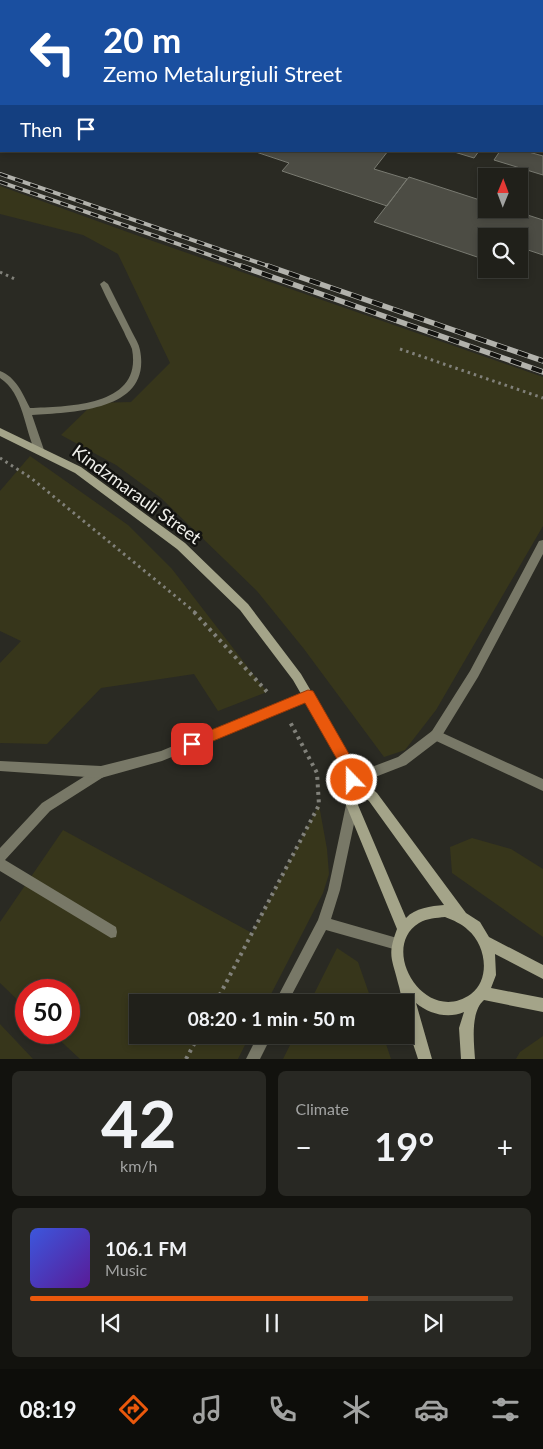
<!DOCTYPE html>
<html lang="en">
<head>
<meta charset="utf-8">
<style>
  :root { --surface:#20201a; --page:#282823; --text:#f1f3f6; --muted:#a2a3a2; --line:#3d3e39; --accent:#ea580c }
  body { margin:0; font-family:Lato,sans-serif; background:var(--page); color:var(--text); height:100vh; display:flex; flex-direction:column; font-size:19px; white-space:nowrap }
  * { box-sizing:border-box; margin:0 }
  p { font-size:16px; color:var(--muted) }
  .icon { flex:none; width:28px; height:28px; fill:none; stroke:currentColor; stroke-width:2; stroke-linecap:round; stroke-linejoin:round }
  .map { position:relative; height:1059px; overflow:hidden }
  .details { display:flex; flex-direction:column; gap:12px; padding:12px; background:#12120e; flex:1 }
  .details>* { flex:none }
  .hud { position:absolute; left:0px; top:0px; width:544px; height:152px; box-shadow:0 2px 8px #0003,0 0 0 1px var(--line); background:#1a4fa0; color:#fff; overflow:hidden }
  .needle { width:32px; rotate:1deg }
  .tools { position:absolute; left:478px; top:168px; display:grid; gap:10px }
  .tools a { display:grid; place-items:center; width:50px; height:50px; border-radius:0px; background:var(--surface); box-shadow:0 2px 8px #0003,0 0 0 1px var(--line); font-size:25px }
  .speed { position:absolute; left:15px; top:979px; display:flex; gap:10px; font-size:25px; font-weight:700; text-align:center }
  .speed>* { display:grid; place-content:center; width:65px; height:65px; border-radius:50%; background:var(--surface); box-shadow:0 2px 8px #0003,0 0 0 1px var(--line); line-height:1 }
  .speed .limit { border:8px solid #d22; background:#fff; color:#111 }
  .pin { position:absolute; display:grid; place-items:center; width:42px; height:42px; color:#fff; margin:-21px; border-radius:10px; box-shadow:0 2px 8px #0006 }
  .me { position:absolute; width:55px; margin:-28px; rotate:338deg; stroke-linejoin:round; filter:drop-shadow(0 0 4px #0008) }
  .turn { display:flex; align-items:center; gap:18px; height:105px; padding:0 20px; font-size:22px }
  .turn .icon { width:65px; height:65px; stroke-width:2.5 }
  .turn b { display:block; font-size:35px; line-height:42px }
  .then { display:flex; align-items:center; height:48px; padding:0 20px; background:#0003; gap:10px; font-size:19px }
  .big { font-size:38px; font-weight:700; line-height:1.1 }
  .details .widget { flex:1; display:flex; flex-direction:column; justify-content:center; gap:8px; min-width:0; padding:0 18px; border-radius:8px; background:var(--page) }
  .details .dial { align-items:center; gap:0 }
  .dial b { font-size:65px; line-height:1 }
  .song { display:flex; align-items:center; gap:15px }
  .cover { width:60px; height:60px; border-radius:8px; background:linear-gradient(135deg,hsl(230 70% 55%),hsl(270 70% 35%)) }
  .played { height:5px; border-radius:2px; background:linear-gradient(90deg,var(--accent) 70%,var(--line) 70%) }
  .keys { display:flex; justify-content:space-around; direction:ltr }
  .heat { display:flex; justify-content:space-between; align-items:center; font-size:28px; direction:ltr }
  .details .tiles { flex:1; display:grid; gap:12px; grid-template-columns:1fr 1fr }
  .widget:last-child { grid-column:span 2 }
  .trip { position:absolute; left:129px; top:994px; width:285px; height:50px; border-radius:0px; background:var(--surface); box-shadow:0 2px 8px #0003,0 0 0 1px var(--line); font-weight:700; line-height:50px; text-align:center }
  .tabs { display:flex; height:80px; justify-content:space-around; align-items:center; background:#0d0d0a; color:var(--muted) }
  .tabs .icon { width:35px; height:35px }
  .tabs .selected { color:var(--accent) }
  .tabs b { font-size:22px; color:var(--text) }
  .map>svg:first-child { display:block }
  .green { fill:#37361b }
  .building { fill:#4c4c44; stroke:#797a71 }
  .lines { fill:none; stroke-linecap:round; stroke-linejoin:round }
  .path-far2 { stroke:#81817a; stroke-width:2.5; stroke-dasharray:2 2.5; stroke-linecap:butt }
  .path-far1 { stroke:#81817a; stroke-width:3; stroke-dasharray:2.5 4; stroke-linecap:butt }
  .path { stroke:#81817a; stroke-width:4; stroke-dasharray:3 4.5; stroke-linecap:butt }
  .lane { fill:#787867; fill-rule:evenodd }
  .street { fill:#787867; fill-rule:evenodd }
  .secondary { fill:#a4a489; fill-rule:evenodd }
  .rail-far1-casing { stroke:#b2b2ac; stroke-width:4 }
  .rail-casing { stroke:#b2b2ac; stroke-width:5.5 }
  .rail-far1 { stroke:#131310; stroke-width:2.5; stroke-dasharray:8; stroke-linecap:butt }
  .rail { stroke:#131310; stroke-width:4; stroke-dasharray:11; stroke-linecap:butt }
  .route { fill:#ea580c; stroke:#983908 }
  .labels { text-anchor:middle; dominant-baseline:central; stroke-width:5; stroke-linejoin:round; paint-order:stroke }
  .street-label { font-size:18px; fill:#efefea; stroke:#131310 }
</style>
</head>
<body>
<div class="map">
<svg width="543" height="1059" viewBox="0 0 543 1059">
  <rect width="100%" height="100%" fill="#2a2a23"/>
  <path class="green" d="M 0,186 L 147,239 L 543,377 L 543,526 L 436,710 L 405,750 L 384,757 L 304,649 L 257,591 L 161,498 L 116,465 L 61,435 L 94,403 L 131,402 L 170,363 L 118,254 L 83,235 L 0,214 Z
    M 30,456 L 128,525 L 172,569 L 267,692 L 218,711 L 194,674 L 101,688 L 47,744 L 0,743 L 0,663 L 21,641 L 0,631 L 0,491 Z
    M 319,805 L 327,849 L 329,874 L 323,893 L 267,1002 L 138,1002 L 138,1035 L 250,1035 L 238,1059 L 80,1059 L 52,1033 L 69,1032 L 69,990 L 26,990 L 26,1008 L 0,983 L 0,922 L 63,830 L 252,933 Z
    M 472,838 L 511,849 L 543,869 L 543,937 L 452,873 L 450,847 Z
    M 337,948 L 358,962 L 372,1002 L 310,1002 Z
    M 0,1024 L 33,1059 L 0,1059 Z
    M 295,1035 L 383,1035 L 391,1059 L 283,1059 Z
    M 543,1036 L 543,1059 L 516,1059 L 520,1052 Z"/>
  <path class="building" d="M 253,151 L 388,151 L 374,169 L 407,179 L 387,206 L 282,171 L 289,163 Z
    M 451,151 L 479,151 L 474,158 Z
    M 500,151 L 525,151 L 543,156 L 543,175 L 494,160 Z
    M 409,177 L 486,202 L 486,209 L 509,209 L 543,220 L 543,255 L 519,247 L 519,236 L 486,236 L 486,260 L 374,222 Z"/>
  <g class="lines">
    <path class="path-far2" d="M 439,0 L 443,1
      M 499,0 L 503,1"/>
    <path class="path-far1" d="M 0,272 L 17,280
      M 400,349 L 543,398
      M 0,458 L 31,478 L 196,613"/>
    <path class="path" d="M 194,612 L 269,694
      M 216,1002 L 319,805 L 317,773 L 289,720
      M 186,1059 L 199,1035"/>
    <path class="lane" d="M 58,0 L 67,0 L 68,1 L 59,1 Z
      M 284,0 L 294,0 L 295,1 L 285,1 Z
      M 542,32 L 543,32 L 543,36 L 542,36 Z
      M 542,77 L 543,77 L 543,81 L 542,81 Z
      M 542,143 L 543,143 L 543,147 L 542,147 Z
      M 104,281 L 108,284 C 116,300 124,316 132,332 C 135,338 139,344 140,350 C 152,411 74,412 32,415 L 44,450 L 39,454 L 36,453 C 24,429 24,394 0,378 L 0,371 C 16,377 23,394 30,408 C 68,406 143,407 132,349 C 130,343 126,338 124,332 C 116,316 107,300 100,284 Z
      M 436,730 L 543,779 L 543,791 L 432,739 L 430,735 L 432,731 Z
      M 101,766 L 105,768 L 107,772 L 105,776 L 50,811 L 5,860 L 116,927 L 117,932 L 116,937 L 111,938 L 0,871 L 0,848 L 42,803 Z"/>
    <path class="street" d="M 543,540 L 543,554 L 478,677 L 440,739 L 406,765 L 352,786 L 348,784 L 346,780 L 348,776 L 398,757 L 432,731 L 470,671 L 539,541 Z
      M 308,690 L 312,691 L 314,695 L 312,699 L 162,761 L 101,778 L 0,771 L 0,761 L 101,766 L 161,751 Z
      M 352,799 L 356,801 L 358,805 L 340,890 L 331,919 L 397,938 L 402,939 L 403,944 L 402,949 L 397,950 L 326,930 L 288,1002 L 275,1002 L 318,920 L 328,890 L 346,805 L 348,801 Z
      M 258,1035 L 272,1035 L 260,1059 L 246,1059 Z"/>
    <path class="secondary" d="M 462,0 L 472,0 L 473,1 L 463,1 Z
      M 542,18 L 543,18 L 543,23 L 542,23 Z
      M 0,428 L 81,467 L 185,543 L 248,604 L 301,674 L 348,754 L 357,776 L 377,793 L 466,913 L 480,922 L 489,937 L 543,965 L 543,979 L 495,954 L 496,975 L 491,988 L 543,998 L 543,1012 L 484,1000 C 470,1012 474,1043 475,1059 L 461,1059 L 459,1028 L 464,1012 C 448,1019 429,1014 416,1003 L 432,1059 L 418,1059 C 412,1040 405,1022 405,1002 L 402,1002 C 401,996 400,989 398,983 C 392,958 387,956 397,929 L 346,805 L 346,780 L 339,760 L 293,680 L 240,610 L 177,549 L 75,473 L 0,436 ZM 358,792 L 369,801 L 444,905 C 431,906 415,908 406,918 L 358,805 ZM 445,917 C 453,920 462,924 468,930 C 486,945 491,979 471,994 C 425,1027 378,948 419,923 C 428,918 436,918 445,917 Z"/>
    <defs>
      <path id="rail-far1" d="M 0,174 L 271,267
        M 0,182 L 244,267"/>
      <path id="rail" d="M 241,266 L 543,372
        M 268,266 L 543,361"/>
    </defs>
    <use href="#rail-far1" class="rail-far1-casing"/>
    <use href="#rail" class="rail-casing"/>
    <use href="#rail-far1" class="rail-far1"/>
    <use href="#rail" class="rail"/>
  </g>
  <path class="route" d="M 308,690 L 313,691 L 349,754 L 359,780 L 357,784 L 352,786 L 348,784 L 338,761 L 305,703 L 196,748 L 192,750 L 187,748 L 185,744 L 187,740 Z"/>
  <g class="labels">
    <g class="street-label">
      <text transform="translate(137 494) rotate(36)">Kindzmarauli Street</text>
    </g>
  </g>
</svg>
<div class="tools">
<a><svg class="needle" viewBox="-14 -14 28 28"><path d="M0-13l5 13h-10z" fill="#e53935"/><path d="M0 13l5-13h-10z" fill="#a2a3a2"/></svg></a>
<a><svg class="icon" aria-label="search" viewBox="0 0 24 24"><circle cx="10" cy="10" r="6"/><path d="M15 15l6 6"/></svg></a>
</div>
<div class="speed"><div class="limit">50</div></div>
<div class="pin" style="left:192px;top:744px;background:#d93025"><svg class="icon" aria-label="arrive" viewBox="0 0 24 24"><path d="M6 21V4h12l-3 4 3 4H6"/></svg></div>
<svg class="me" style="left:352px;top:780px" viewBox="-20 -20 40 40"><circle r="17" fill="#ea580c" stroke="#fff" stroke-width="3"/><path d="M0-11L8 9 0 5-8 9z" fill="#fff"/></svg>
<div class="trip">08:20 · 1 min · 50 m</div>
<div class="hud">
<div class="turn"><svg class="icon" aria-label="left" viewBox="0 0 24 24"><path d="M17 20v-9H6M10 6l-5 5 5 5"/></svg><div><b>20 m</b>Zemo Metalurgiuli Street</div></div>
<div class="then">Then<svg class="icon" aria-label="arrive" viewBox="0 0 24 24"><path d="M6 21V4h12l-3 4 3 4H6"/></svg></div>
</div>
</div>
<section class="details">
<div class="tiles">
<div class="widget dial"><b>42</b><p>km/h</p></div>
<div class="widget"><p>Climate</p>
<div class="heat"><a>−</a><b class="big">19°</b><a>+</a></div>
</div>
<div class="widget">
<div class="song"><i class="cover"></i><div><b>106.1 FM</b><p>Music</p></div></div>
<div class="played"></div>
<div class="keys"><svg class="icon" aria-label="previous" viewBox="0 0 24 24"><path d="M18 5L8 12l10 7zM5 5v14"/></svg><svg class="icon" aria-label="pause" viewBox="0 0 24 24"><path d="M8 5v14M16 5v14"/></svg><svg class="icon" aria-label="next" viewBox="0 0 24 24"><path d="M6 5l10 7-10 7zM19 5v14"/></svg></div>
</div>
</div>
</section>
<nav class="tabs">
<b>08:19</b>
<svg class="icon selected" aria-label="directions" viewBox="0 0 24 24"><path d="M12 3l9 9-9 9-9-9zM9 14v-3h6M13 9l2 2-2 2"/></svg>
<svg class="icon" aria-label="music" viewBox="0 0 24 24"><path d="M9 18V5l10-2v13"/><circle cx="6" cy="18" r="3"/><circle cx="16" cy="16" r="3"/></svg>
<svg class="icon" aria-label="phone" viewBox="0 0 24 24"><path d="M5 4h4l2 5-3 2q2 4 5 5l2-3 5 2v4C11 20 4 13 5 4z"/></svg>
<svg class="icon" aria-label="climate" viewBox="0 0 24 24"><path d="M12 3v18M4 7l16 10M4 17L20 7"/></svg>
<svg class="icon" aria-label="car" viewBox="0 0 24 24"><path d="M5 17H2v-5l4-1 3-4h7l3 4 3 1v5h-3M9 17h6M6 11h13"/><circle cx="7" cy="17" r="2"/><circle cx="17" cy="17" r="2"/></svg>
<svg class="icon" aria-label="filters" viewBox="0 0 24 24"><path d="M4 7h16M4 17h16"/><circle cx="9" cy="7" r="2"/><circle cx="15" cy="17" r="2"/></svg>
</nav>
</body>
</html>
